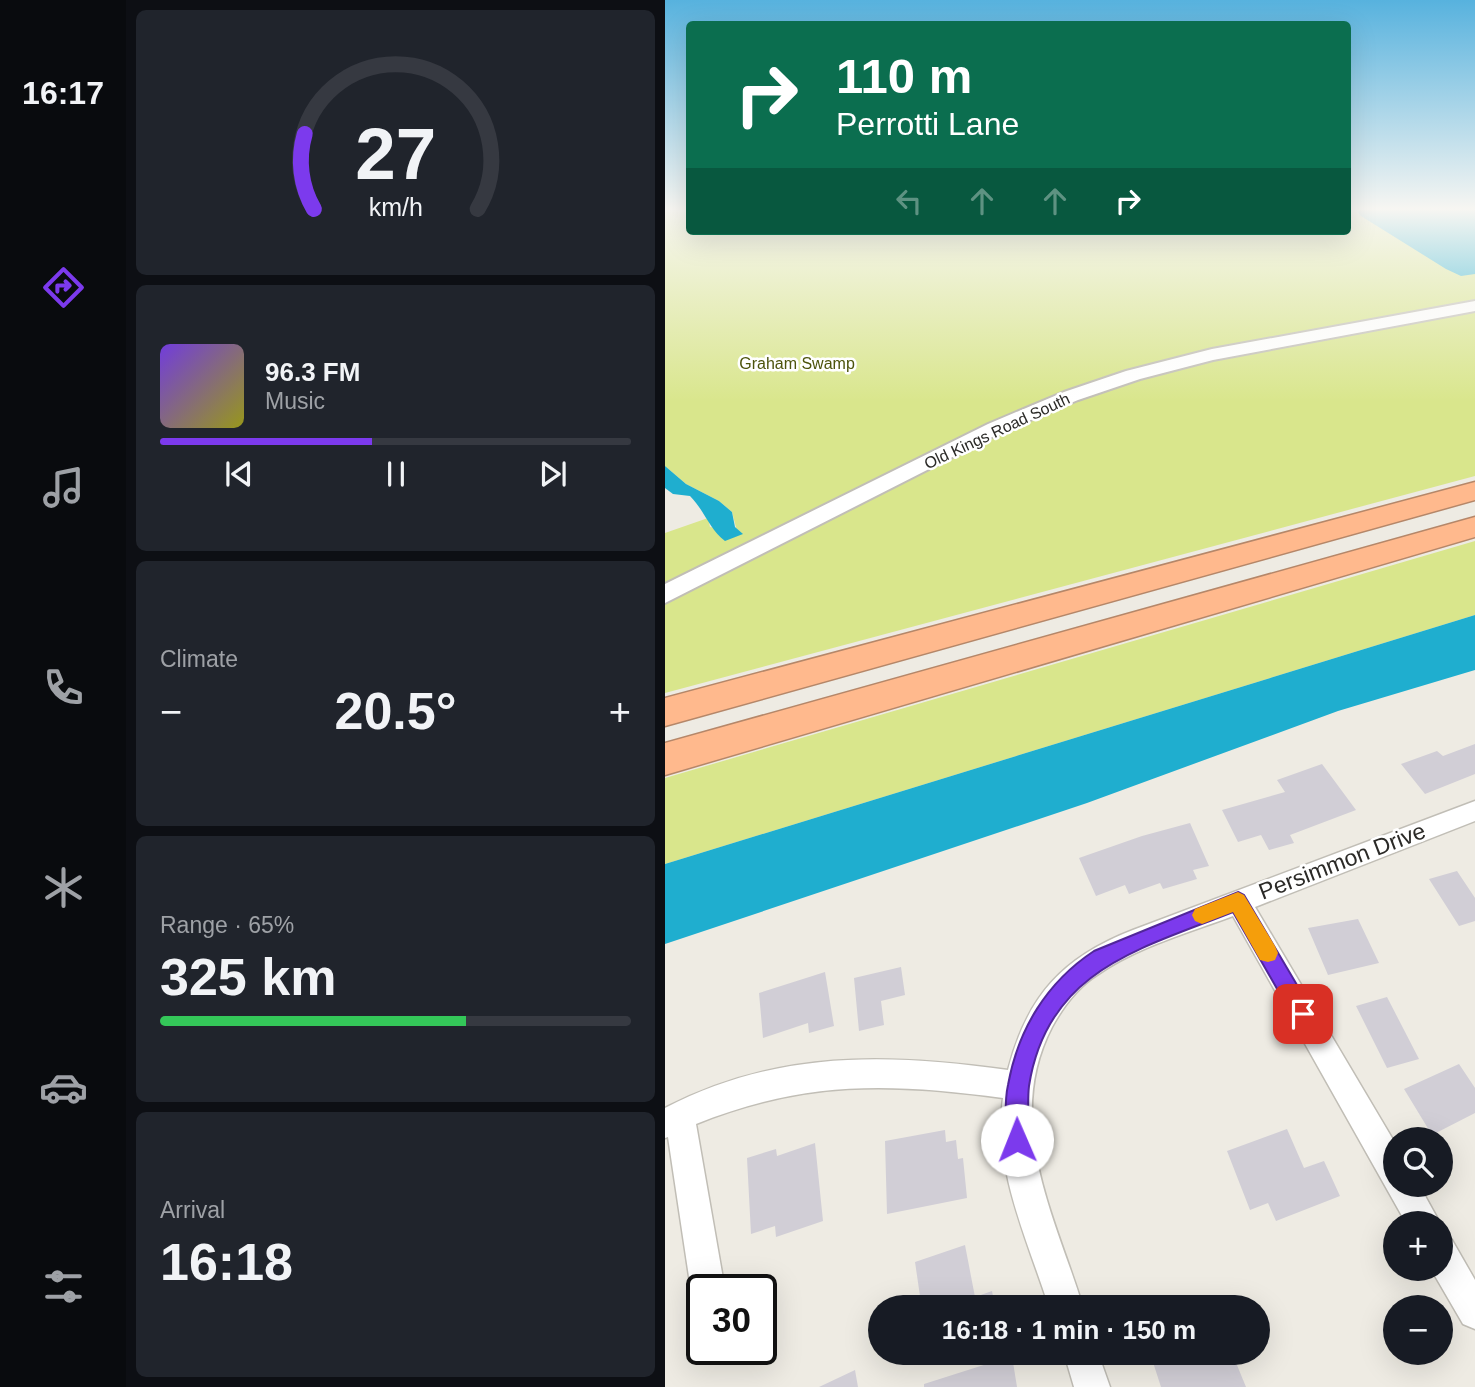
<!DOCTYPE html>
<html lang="en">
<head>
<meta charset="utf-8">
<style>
  :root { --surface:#171b24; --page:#20242c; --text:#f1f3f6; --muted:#9ea1a6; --line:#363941; --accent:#7c3aed }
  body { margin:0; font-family:Helvetica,sans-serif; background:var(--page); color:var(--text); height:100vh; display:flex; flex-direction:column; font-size:26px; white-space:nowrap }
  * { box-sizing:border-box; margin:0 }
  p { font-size:23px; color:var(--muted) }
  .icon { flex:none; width:38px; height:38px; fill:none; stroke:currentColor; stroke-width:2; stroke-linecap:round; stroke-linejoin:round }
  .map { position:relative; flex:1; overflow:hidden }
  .sheet { display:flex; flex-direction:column; gap:10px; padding:10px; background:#0d0f14; width:539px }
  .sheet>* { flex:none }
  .top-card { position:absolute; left:21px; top:21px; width:665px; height:214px; border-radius:7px; box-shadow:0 7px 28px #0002; background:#0b6e4f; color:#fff; overflow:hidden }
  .controls { position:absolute; left:718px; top:1127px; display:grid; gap:14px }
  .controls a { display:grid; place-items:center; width:70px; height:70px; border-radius:50%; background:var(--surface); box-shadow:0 7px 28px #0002; font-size:35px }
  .speed { position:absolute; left:21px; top:1274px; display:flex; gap:14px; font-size:35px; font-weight:700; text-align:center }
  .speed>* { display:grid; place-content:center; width:91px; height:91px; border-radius:50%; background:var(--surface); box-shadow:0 7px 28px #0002; line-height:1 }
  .speed .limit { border:4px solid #111; border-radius:10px; background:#fff; color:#111 }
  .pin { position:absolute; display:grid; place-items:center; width:60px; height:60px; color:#fff; margin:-30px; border-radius:14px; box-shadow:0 4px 10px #0006 }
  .me { position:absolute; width:77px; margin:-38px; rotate:359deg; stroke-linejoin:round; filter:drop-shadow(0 0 5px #0008) }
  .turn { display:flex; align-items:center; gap:24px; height:147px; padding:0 35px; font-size:32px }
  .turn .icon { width:91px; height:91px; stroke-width:2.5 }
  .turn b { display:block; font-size:49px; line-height:60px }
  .lanes { display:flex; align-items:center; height:66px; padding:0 35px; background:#0003; justify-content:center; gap:35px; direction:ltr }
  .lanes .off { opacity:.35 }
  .big { font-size:52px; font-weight:600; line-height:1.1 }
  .sheet .card { flex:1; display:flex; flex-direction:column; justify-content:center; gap:10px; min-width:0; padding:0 24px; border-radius:10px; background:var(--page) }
  .sheet .dial { align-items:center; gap:0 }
  .dial svg { height:182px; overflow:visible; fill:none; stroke:var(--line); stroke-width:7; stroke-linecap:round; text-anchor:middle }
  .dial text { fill:var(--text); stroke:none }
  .song { display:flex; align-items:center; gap:21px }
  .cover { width:84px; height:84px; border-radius:10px; background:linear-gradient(135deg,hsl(260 70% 55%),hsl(60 70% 35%)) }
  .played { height:7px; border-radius:4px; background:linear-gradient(90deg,var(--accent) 45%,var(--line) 45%) }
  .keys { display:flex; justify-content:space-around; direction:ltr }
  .heat { display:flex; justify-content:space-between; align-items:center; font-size:38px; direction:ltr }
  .charge { height:10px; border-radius:5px; background:linear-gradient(90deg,#34c759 65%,var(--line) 0) }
  .trip { position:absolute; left:203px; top:1295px; width:402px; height:70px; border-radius:35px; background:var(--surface); box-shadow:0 7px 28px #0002; font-weight:600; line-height:70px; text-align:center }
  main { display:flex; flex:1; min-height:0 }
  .dock { display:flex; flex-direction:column; width:126px; justify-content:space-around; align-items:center; background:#090b0e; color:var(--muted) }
  .dock .icon { width:49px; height:49px }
  .dock .selected { color:var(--accent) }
  .dock b { font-size:32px; color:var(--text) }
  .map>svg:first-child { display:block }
  .green { fill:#d9e68c }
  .water { fill:#1faecf }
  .building { fill:#d1ced6 }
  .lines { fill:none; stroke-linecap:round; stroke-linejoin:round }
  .street-casing { stroke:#c1beb6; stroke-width:3 }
  .secondary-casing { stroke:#c1beb6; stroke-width:4 }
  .highway-casing { stroke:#b58769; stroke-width:3 }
  .street { fill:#fff; fill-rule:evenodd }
  .secondary { fill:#fff; fill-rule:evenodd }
  .highway { fill:#ffb98d; fill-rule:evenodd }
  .route { fill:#7c3aed; stroke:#51269a; stroke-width:2 }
  .slow { fill:#f59e0b }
  .labels { text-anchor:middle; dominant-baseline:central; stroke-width:5; stroke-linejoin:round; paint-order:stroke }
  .far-park-label { font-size:16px; fill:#4c530b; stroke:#fff }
  .far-street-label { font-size:16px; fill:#2b2a27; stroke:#fff }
  .near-street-label { font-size:23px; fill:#2b2a27; stroke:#fff }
</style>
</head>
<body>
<main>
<nav class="dock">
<b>16:17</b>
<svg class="icon selected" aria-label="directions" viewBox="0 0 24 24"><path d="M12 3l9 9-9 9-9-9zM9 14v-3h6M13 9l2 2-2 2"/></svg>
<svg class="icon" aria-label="music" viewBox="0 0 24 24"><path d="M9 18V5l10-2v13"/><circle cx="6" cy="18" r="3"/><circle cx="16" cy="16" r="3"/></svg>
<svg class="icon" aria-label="phone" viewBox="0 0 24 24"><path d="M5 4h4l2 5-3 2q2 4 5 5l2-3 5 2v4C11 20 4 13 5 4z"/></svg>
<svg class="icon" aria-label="climate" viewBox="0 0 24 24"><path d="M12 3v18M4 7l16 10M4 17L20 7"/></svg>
<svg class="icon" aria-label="car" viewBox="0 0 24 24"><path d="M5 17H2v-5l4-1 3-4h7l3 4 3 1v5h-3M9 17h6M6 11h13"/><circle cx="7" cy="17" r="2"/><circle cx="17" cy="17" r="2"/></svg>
<svg class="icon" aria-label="filters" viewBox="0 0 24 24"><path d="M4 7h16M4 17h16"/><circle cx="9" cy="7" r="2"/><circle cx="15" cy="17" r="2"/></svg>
</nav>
<section class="sheet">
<div class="card dial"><svg viewBox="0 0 100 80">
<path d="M14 69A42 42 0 1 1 86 69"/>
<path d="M14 69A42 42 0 0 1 10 36" stroke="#7c3aed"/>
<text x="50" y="56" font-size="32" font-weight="700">27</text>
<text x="50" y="72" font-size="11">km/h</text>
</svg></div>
<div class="card">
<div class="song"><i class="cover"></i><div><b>96.3 FM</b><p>Music</p></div></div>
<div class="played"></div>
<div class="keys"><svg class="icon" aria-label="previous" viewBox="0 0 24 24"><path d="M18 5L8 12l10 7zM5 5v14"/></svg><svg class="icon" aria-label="pause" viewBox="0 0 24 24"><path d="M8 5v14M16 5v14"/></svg><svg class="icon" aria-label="next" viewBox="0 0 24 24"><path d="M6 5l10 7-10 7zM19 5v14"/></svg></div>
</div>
<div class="card"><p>Climate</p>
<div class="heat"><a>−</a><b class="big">20.5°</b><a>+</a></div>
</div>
<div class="card"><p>Range · 65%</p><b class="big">325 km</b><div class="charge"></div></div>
<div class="card"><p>Arrival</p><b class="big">16:18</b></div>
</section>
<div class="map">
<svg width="810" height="1387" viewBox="0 0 810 1387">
  <rect width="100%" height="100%" fill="#eeebe3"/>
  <path class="green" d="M 3,208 L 24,208 L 24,231 L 682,231 L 683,208 L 810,208 L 810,302 L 461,373 L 0,589 L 0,533 L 43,518 L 45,527 L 72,531 L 67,512 L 54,501 L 21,484 L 0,466 L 0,211 Z
    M 810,309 L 810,476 L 0,693 L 0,604 L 333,433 L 464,380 L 570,353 Z
    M 810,541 L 810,615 L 0,864 L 0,778 Z"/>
  <path class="water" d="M 696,208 L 810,208 L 810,274 L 796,276 L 781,269 L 696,216 L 693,212 Z
    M 0,466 L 21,484 L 54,501 L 67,512 L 70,527 L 78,534 L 60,541 C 44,529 40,511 25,496 L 8,494 L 0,488 Z
    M 810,615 L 810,670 L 673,711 L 422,803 L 0,944 L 0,864 Z"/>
  <path class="building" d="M 810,744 L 810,774 L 760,794 L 736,764 L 772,751 L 778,756 Z
    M 657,764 L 691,810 L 625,835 L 629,843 L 604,850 L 596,835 L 573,842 L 557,810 L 620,792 L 612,780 Z
    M 525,823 L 544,866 L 528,870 L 532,879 L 498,889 L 495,883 L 464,894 L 460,885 L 431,896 L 414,858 L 477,836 Z
    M 792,871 L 810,898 L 810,921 L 794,926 L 764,879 Z
    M 693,919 L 714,963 L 663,975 L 643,928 Z
    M 236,967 L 240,995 L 216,1001 L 219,1025 L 194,1031 L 189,978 Z
    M 160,972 L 169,1026 L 144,1033 L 143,1023 L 98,1038 L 94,993 Z
    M 722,997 L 754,1059 L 722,1068 L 691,1006 Z
    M 794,1064 L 810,1088 L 810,1113 L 767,1135 L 739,1089 Z
    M 622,1129 L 639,1168 L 659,1161 L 675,1196 L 611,1221 L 603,1203 L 585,1210 L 562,1151 Z
    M 280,1130 L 281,1142 L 291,1140 L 293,1159 L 298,1158 L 302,1198 L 222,1214 L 220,1141 Z
    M 150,1143 L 158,1221 L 111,1237 L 110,1226 L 86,1234 L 82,1158 L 111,1149 L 112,1156 Z
    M 300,1245 L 310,1297 L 327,1291 L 330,1307 L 229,1307 L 229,1305 L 255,1296 L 250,1262 Z
    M 485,1353 L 567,1353 L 581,1387 L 496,1387 Z
    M 347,1356 L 352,1387 L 259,1387 L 259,1384 Z
    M 190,1370 L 193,1387 L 154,1387 Z"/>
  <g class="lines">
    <defs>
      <path id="street" d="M 810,801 L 810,821 L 590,907 L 730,1143 L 730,1185 L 754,1185 L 775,1223 L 741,1223 L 568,916 C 523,933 472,947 432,975 C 413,987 398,1007 387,1027 C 338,1121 390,1216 418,1307 L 384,1307 C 363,1241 328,1169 338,1098 C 224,1083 140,1080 31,1124 L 60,1290 L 37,1290 L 37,1304 L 31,1302 L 26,1290 L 3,1137 L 0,1138 L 0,1108 C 112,1050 222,1053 343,1070 C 362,996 398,957 468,930 Z
        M 775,1236 L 787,1240 L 810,1280 L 810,1329 L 798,1324 L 766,1269 L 775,1269 Z
        M 399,1353 L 433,1353 L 445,1387 L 409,1387 Z"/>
      <path id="secondary" d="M 810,301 L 810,311 L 548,360 L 475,379 L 413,400 L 337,432 L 0,603 L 0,584 L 323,424 L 399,392 L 461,371 L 547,349 Z"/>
      <path id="highway" d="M 810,482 L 810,500 L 0,726 L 0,698 Z
        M 810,517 L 810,537 L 0,775 L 0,743 Z"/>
    </defs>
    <use href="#street" class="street-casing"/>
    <use href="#secondary" class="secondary-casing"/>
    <use href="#highway" class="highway-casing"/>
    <use href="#street" class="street"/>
    <use href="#secondary" class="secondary"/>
    <use href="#highway" class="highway"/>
  </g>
  <linearGradient id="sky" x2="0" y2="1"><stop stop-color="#57b2de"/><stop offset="0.52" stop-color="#f7f6f2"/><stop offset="1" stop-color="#f7f6f2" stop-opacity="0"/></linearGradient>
  <rect width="810" height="402" fill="url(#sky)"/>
  <path class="route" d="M 573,892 L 579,895 L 645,1007 L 649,1014 L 645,1022 L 638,1025 L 631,1022 L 568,912 C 475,949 382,970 364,1086 C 362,1103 364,1123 364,1140 L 361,1148 L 352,1151 L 344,1148 L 341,1140 C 341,1122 339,1102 343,1085 C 353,1029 382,982 429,951 Z"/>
  <path class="slow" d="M 573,892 L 579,895 L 610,946 L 613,953 L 610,960 L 603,962 L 595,960 L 568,912 L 537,924 L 530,921 L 527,915 L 530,909 Z"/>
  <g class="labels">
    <g class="far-park-label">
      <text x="132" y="363">Graham Swamp</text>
    </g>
    <g class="far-street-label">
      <text transform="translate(332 431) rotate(-25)">Old Kings Road South</text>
    </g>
    <g class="near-street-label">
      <text transform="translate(677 861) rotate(-21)">Persimmon Drive</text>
    </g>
  </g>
</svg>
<div class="controls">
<a><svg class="icon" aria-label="search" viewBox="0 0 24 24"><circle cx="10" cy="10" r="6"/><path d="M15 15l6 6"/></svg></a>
<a>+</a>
<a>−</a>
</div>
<div class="speed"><div class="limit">30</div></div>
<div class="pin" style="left:638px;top:1014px;background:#d93025"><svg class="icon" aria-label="arrive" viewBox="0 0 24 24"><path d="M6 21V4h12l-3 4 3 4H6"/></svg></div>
<svg class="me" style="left:352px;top:1140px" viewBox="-20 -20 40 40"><circle r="19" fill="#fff"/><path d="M0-13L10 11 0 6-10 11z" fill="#7c3aed"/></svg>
<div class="trip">16:18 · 1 min · 150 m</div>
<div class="top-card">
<div class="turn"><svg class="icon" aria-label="right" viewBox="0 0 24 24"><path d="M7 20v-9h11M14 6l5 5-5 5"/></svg><div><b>110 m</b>Perrotti Lane</div></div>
<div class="lanes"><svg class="icon off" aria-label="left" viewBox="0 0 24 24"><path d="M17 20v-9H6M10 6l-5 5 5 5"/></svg><svg class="icon off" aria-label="ahead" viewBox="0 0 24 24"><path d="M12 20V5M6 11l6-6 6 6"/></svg><svg class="icon off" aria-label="ahead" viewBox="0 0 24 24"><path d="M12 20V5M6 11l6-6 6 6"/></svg><svg class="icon" aria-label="right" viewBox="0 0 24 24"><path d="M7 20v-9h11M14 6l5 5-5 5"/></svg></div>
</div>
</div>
</main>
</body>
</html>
